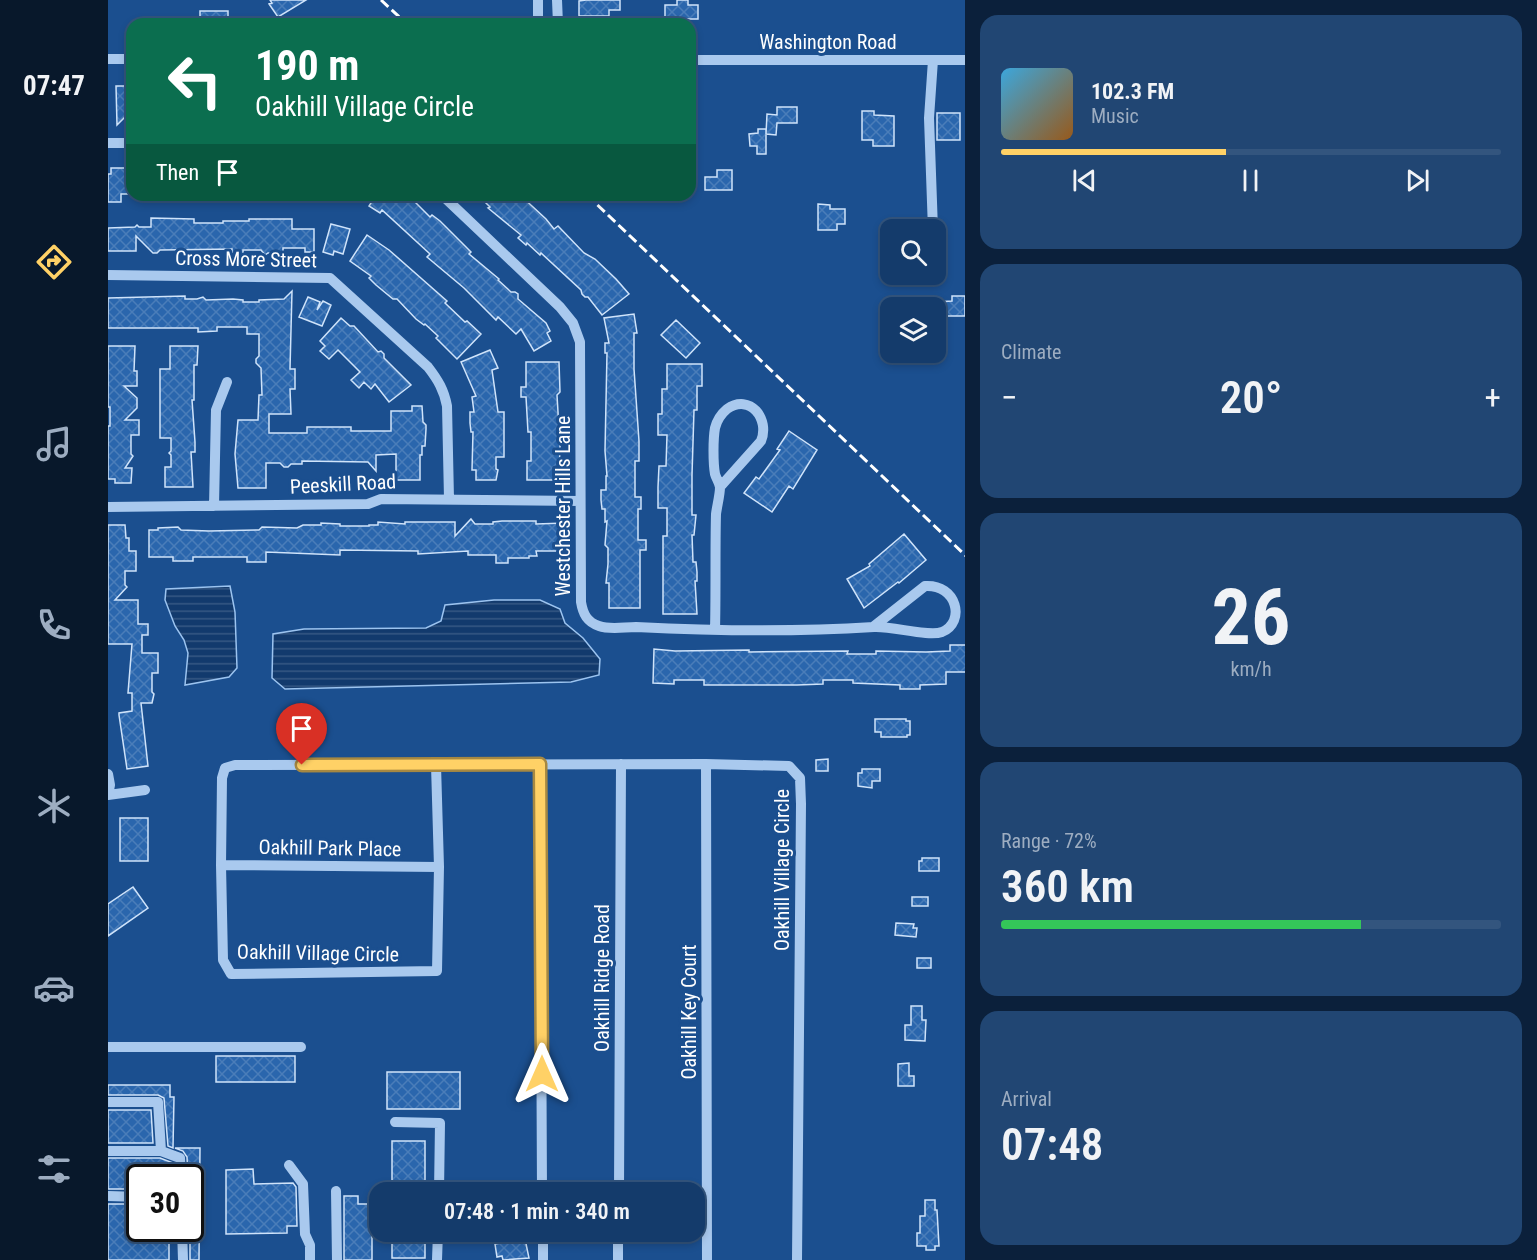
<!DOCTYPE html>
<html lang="en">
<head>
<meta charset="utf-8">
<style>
  :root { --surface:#143b6b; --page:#214673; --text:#f1f3f6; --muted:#9dadc1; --line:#33557e; --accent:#ffd166 }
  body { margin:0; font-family:"Roboto Condensed",sans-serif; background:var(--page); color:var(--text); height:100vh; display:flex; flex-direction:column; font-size:22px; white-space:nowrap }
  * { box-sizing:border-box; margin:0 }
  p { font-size:20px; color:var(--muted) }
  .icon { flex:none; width:33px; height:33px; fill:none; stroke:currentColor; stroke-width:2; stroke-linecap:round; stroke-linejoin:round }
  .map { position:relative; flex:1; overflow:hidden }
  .side { display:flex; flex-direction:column; gap:15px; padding:15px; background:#0b203b; width:572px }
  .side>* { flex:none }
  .top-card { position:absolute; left:18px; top:18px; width:570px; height:183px; border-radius:18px; box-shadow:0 3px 9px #0003,0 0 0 2px var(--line); background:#0b6e4f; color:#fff; overflow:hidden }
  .tools { position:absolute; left:772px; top:219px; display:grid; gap:12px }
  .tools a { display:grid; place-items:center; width:66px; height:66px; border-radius:12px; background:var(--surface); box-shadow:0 3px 9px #0003,0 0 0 2px var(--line); font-size:30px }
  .speed { position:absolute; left:18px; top:1164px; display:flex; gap:12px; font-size:30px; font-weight:700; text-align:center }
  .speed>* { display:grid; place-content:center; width:78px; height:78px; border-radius:50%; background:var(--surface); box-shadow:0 3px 9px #0003,0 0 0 2px var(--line); line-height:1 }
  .speed .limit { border:3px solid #111; border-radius:9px; background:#fff; color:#111 }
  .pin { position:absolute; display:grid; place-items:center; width:51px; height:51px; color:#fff; margin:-62px -26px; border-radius:50% 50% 50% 0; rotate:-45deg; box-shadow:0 0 6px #0007 }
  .pin .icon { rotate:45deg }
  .me { position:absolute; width:66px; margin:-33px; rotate:0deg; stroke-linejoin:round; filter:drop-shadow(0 0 4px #0008) }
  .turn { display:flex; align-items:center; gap:21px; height:126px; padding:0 30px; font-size:27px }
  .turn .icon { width:78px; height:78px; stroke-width:2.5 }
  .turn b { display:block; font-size:42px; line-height:51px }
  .then { display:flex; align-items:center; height:57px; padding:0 30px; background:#0003; gap:12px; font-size:22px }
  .big { font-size:45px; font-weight:600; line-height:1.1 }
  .side .widget { flex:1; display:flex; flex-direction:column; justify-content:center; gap:9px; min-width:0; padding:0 21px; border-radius:18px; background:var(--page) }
  .side .dial { align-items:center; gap:0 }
  .dial b { font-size:78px; line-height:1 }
  .song { display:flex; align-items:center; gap:18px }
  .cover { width:72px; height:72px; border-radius:9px; background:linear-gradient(135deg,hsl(200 70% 55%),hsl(30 70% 35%)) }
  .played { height:6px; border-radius:3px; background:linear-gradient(90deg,var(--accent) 45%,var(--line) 45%) }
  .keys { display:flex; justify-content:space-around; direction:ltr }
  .heat { display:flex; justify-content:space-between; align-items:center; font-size:33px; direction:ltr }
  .charge { height:9px; border-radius:4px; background:linear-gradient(90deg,#34c759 72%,var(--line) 0) }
  .trip { position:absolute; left:261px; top:1182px; width:336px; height:60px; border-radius:18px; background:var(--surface); box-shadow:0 3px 9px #0003,0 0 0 2px var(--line); font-weight:600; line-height:60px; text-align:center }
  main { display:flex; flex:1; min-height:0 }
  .tab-bar { display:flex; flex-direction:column; width:108px; justify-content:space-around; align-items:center; background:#08182b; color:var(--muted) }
  .tab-bar .icon { width:42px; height:42px }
  .tab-bar .current { color:var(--accent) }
  .tab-bar b { font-size:27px; color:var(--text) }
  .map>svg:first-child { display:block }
  .water { fill:url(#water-rules); stroke:#9cc4f0; stroke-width:1.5 }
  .building { fill:url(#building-cross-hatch); stroke:#cfe3fa; stroke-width:1.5 }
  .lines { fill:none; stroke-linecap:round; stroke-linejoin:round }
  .minor { stroke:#a9c9ee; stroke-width:10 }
  .rail { stroke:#fff; stroke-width:3; stroke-dasharray:10 4.5; stroke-linecap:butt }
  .route-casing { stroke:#a68842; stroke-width:15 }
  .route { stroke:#ffd166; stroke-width:10 }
  .labels { text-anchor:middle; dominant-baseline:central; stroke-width:6; stroke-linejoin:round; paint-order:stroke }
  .street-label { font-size:20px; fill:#fff; stroke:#1b4f8f }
</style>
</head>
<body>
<main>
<nav class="tab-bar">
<b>07:47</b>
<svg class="icon current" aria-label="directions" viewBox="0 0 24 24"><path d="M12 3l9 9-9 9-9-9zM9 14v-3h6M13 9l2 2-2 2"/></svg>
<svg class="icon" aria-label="music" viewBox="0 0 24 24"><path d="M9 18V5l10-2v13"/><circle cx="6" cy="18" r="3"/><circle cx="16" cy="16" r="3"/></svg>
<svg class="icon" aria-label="phone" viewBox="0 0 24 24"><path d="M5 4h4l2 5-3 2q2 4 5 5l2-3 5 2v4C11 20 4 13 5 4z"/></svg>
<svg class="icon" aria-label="climate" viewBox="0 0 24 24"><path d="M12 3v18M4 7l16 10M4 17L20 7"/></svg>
<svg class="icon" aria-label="car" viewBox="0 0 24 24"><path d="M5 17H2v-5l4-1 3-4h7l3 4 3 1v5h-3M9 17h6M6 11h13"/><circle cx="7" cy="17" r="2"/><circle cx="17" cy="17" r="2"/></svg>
<svg class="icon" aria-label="filters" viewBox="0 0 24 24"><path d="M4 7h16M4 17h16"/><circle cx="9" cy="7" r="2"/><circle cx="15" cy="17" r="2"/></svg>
</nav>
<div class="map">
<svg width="858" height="1260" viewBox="0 0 858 1260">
  <defs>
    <pattern id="water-rules" width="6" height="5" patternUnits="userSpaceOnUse" patternTransform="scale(1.5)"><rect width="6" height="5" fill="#123a6d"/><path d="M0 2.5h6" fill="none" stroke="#365883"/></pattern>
    <pattern id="building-cross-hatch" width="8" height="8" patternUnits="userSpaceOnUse" patternTransform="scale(1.5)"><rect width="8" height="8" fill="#2a66ad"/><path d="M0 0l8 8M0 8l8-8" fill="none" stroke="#4a7db9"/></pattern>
  </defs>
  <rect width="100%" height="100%" fill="#1b4f8f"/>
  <path class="water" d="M 122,586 L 127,612 L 129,668 L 121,677 L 77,685 L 80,653 L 76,640 L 67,626 L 57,600 L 58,589 Z
    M 386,600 L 432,600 L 452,609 L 457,623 L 475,638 L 492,659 L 491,675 L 463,682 L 177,689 L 164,678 L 165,634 L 196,629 L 318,628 L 333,621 L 337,605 Z"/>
  <path class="building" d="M 162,0 L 198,0 L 170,17 L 161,4 L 164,3 Z
    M 478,0 L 512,0 L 512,10 L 501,10 L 501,16 L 471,16 L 471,1 Z
    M 569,0 L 580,0 L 580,5 L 590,5 L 590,19 L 557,19 L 557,5 L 569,5 Z
    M 92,11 L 120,11 L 120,23 L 92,23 Z
    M 8,86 L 24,86 L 24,117 L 17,117 L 9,125 Z
    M 669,107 L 689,107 L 689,123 L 669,123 L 668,135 L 658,134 L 659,114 L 669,115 Z
    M 754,111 L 766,111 L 766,115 L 786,116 L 786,146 L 765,146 L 765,140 L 754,140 Z
    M 829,113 L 852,113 L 852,140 L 829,140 Z
    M 650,129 L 658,129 L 658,154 L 649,154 L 649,146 L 642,146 L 641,134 L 650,133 Z
    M 3,168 L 24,168 L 24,194 L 13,194 L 13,202 L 0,202 L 0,174 L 3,174 Z
    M 609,170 L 624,170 L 624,190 L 597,190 L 597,177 L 609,177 Z
    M 268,195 L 300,195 L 322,217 L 324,215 L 332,221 L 363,252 L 361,254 L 391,279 L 390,280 L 403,292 L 407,292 L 410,294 L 410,299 L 438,323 L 442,331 L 439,333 L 443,341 L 426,351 L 413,329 L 408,334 L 390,317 L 388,320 L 356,288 L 319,257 L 322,254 L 274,210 L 272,213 L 261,206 Z
    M 370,195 L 412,195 L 438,219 L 446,229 L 450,226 L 476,253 L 487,259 L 508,279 L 521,294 L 494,315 L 480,297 L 477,297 L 474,294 L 473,290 L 433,253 L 432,255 L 419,243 L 418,245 L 410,238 L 413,235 L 380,208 L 382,207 Z
    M 710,204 L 722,205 L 722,209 L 737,209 L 737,224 L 729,224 L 729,230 L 710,230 Z
    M 43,218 L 86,219 L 86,223 L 115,223 L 115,221 L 141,221 L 141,219 L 184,219 L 184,229 L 206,229 L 206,252 L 197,252 L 197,248 L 175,248 L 175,253 L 160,253 L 157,255 L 153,250 L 135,250 L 135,255 L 124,255 L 124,249 L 52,250 L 49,253 L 45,253 L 28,236 L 28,251 L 0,251 L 0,228 L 27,227 L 29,225 L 31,227 L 43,227 Z
    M 223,224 L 242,229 L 235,254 L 226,251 L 225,255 L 215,252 Z
    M 259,235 L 281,250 L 339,301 L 337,303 L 357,322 L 359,321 L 373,334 L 349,359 L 328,338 L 330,336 L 317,324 L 316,325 L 308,319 L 289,299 L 285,299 L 268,285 L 261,278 L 263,276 L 242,261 Z
    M 184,291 L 182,369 L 187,369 L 187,389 L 182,389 L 183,414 L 161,414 L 161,433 L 199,433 L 199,427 L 243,427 L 243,431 L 283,431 L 283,411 L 304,411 L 304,406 L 314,406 L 315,422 L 318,425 L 318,429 L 317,446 L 314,446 L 314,455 L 312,455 L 312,480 L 288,480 L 288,454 L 268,455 L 268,471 L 260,462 L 194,461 L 194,464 L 183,464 L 180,467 L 176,467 L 172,463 L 158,463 L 158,488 L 130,488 L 127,454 L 130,420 L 150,420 L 151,395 L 154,395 L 153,368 L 148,363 L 148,359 L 151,356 L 151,334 L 139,334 L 139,327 L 109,327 L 109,331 L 90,332 L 90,328 L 0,328 L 0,298 L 77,296 L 77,299 L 89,299 L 95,297 L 98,300 L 125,299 L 135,300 L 135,302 L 151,302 L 151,300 L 176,299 Z
    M 844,296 L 857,296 L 857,316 L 828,316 L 828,302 L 844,301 Z
    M 200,297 L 212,302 L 209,310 L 215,301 L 223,305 L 214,326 L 191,317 Z
    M 526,314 L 529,333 L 526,333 L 526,369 L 531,441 L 531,461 L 527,461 L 527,497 L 533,497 L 533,509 L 530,509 L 530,540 L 538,540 L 538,550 L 532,550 L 532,608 L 501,608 L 501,583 L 498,583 L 500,564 L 500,548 L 497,545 L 499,521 L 497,522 L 497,509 L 494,509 L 493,500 L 493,490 L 498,490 L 498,476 L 499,476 L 497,451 L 499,353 L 497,353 L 497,343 L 501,343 L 496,318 Z
    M 233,318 L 242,326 L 246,326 L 270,352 L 273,351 L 276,354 L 276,358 L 303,385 L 281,402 L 267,384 L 263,389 L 256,382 L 251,388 L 243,380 L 252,372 L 230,350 L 221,359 L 212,351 L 217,346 L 212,341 Z
    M 568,320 L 592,343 L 578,358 L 553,335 Z
    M 0,346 L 27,346 L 26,371 L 29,371 L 29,386 L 16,386 L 29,398 L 29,408 L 17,420 L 31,420 L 31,435 L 23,435 L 23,454 L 25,456 L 17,468 L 24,468 L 23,483 L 7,483 L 7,479 L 0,479 L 0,426 L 2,426 L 2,407 L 0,407 Z
    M 62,346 L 90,346 L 89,365 L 86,365 L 86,400 L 84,400 L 87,442 L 87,452 L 83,452 L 85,487 L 57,487 L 57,467 L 63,467 L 63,455 L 61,453 L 63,451 L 63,438 L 52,438 L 52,369 L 62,369 Z
    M 382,350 L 390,368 L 384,370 L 390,412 L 396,412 L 396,457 L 388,457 L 388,469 L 390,470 L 388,480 L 368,480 L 368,470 L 364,470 L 365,432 L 363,432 L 362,423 L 362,412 L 366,412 L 364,397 L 368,396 L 353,362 Z
    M 418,362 L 451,362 L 452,392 L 449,395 L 452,446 L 451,480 L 419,480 L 419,461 L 423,461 L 423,432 L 420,432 L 418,397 L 413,397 L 413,387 L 418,387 Z
    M 559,364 L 594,364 L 594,386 L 589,386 L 589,410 L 586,410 L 584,475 L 584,515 L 588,515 L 586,535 L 584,535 L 585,562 L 588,562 L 589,572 L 589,581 L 587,581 L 589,614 L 555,614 L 555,536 L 559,536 L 559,508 L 550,508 L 550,487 L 551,466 L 558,466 L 559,435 L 550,435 L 550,414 L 554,414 L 554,389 L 559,389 Z
    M 681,431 L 709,450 L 685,489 L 681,486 L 664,512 L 636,493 L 648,477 L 651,479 L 672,450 L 669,449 Z
    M 363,519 L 367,524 L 385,524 L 385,522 L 394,521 L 428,521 L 428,524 L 457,523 L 457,551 L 428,551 L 429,556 L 421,556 L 421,558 L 400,558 L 400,563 L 388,563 L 388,555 L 360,555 L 360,551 L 310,554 L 310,551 L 232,550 L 232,555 L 158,552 L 158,562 L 139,562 L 139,557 L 85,557 L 85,561 L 65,561 L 65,557 L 41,557 L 41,530 L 50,530 L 50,528 L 70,527 L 73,530 L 101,531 L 151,530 L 154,527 L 189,528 L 195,525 L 213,525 L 213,523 L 232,524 L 232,526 L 261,526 L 261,525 L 270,525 L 270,522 L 297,524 L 297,522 L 347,522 L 347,536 Z
    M 0,525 L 17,525 L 18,538 L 21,538 L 21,551 L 28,551 L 28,571 L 17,571 L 17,585 L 19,587 L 7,600 L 30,600 L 30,624 L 40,624 L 40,635 L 34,635 L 34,653 L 50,653 L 50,673 L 44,673 L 44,692 L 46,694 L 44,703 L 33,703 L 40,766 L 19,769 L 11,715 L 11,713 L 24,711 L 24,693 L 20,693 L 24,644 L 0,644 Z
    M 796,534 L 818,560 L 791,583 L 790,582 L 756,608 L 739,579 L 762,566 L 761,564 Z
    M 842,645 L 858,645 L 858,672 L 838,672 L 838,684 L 812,685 L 812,689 L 792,689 L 792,685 L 745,683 L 745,680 L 715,680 L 715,684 L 689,685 L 596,685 L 596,680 L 566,680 L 566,684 L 545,683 L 546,649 L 567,651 L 641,650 L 641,652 L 740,651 L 739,654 L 768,654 L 768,651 L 818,652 L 842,651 Z
    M 767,719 L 798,719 L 798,721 L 802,721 L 802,735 L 799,735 L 799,737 L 773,737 L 773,732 L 767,732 Z
    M 720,759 L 720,771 L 708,771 L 708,760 Z
    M 754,769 L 772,769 L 772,781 L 764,781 L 764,788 L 750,786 L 750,773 L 754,773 Z
    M 12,818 L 40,818 L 40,861 L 12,861 Z
    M 814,858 L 831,858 L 831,871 L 811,871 L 811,861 L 814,861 Z
    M 25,887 L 40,908 L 0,936 L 0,904 Z
    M 804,897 L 820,897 L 820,906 L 804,906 Z
    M 788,923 L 806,924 L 805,928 L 809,928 L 808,937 L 787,935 Z
    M 809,958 L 823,958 L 823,968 L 809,968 Z
    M 803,1006 L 814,1006 L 814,1020 L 818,1020 L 817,1041 L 797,1040 L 797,1025 L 803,1025 Z
    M 108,1056 L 187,1056 L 187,1082 L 108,1082 Z
    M 801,1063 L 801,1076 L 806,1076 L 806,1086 L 790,1086 L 790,1064 Z
    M 279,1072 L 352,1072 L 352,1109 L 279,1109 Z
    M 0,1085 L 62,1085 L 62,1097 L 66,1097 L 65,1148 L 60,1146 L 56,1098 L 50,1095 L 0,1095 Z
    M 0,1110 L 43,1110 L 45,1143 L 0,1143 Z
    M 284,1141 L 317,1141 L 317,1192 L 284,1192 Z
    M 67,1148 L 92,1148 L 91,1260 L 82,1260 L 82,1178 L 80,1178 L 79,1157 L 75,1151 Z
    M 0,1158 L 52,1158 L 65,1163 L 65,1178 L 32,1178 L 32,1189 L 0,1189 Z
    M 145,1169 L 146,1184 L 185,1183 L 188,1187 L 189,1226 L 179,1226 L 179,1233 L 118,1234 L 118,1170 Z
    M 236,1196 L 250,1196 L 250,1204 L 264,1204 L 264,1260 L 236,1260 Z
    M 817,1200 L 827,1200 L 827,1210 L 829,1210 L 831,1246 L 827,1246 L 827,1250 L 818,1250 L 818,1246 L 809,1246 L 809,1233 L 812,1233 L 812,1216 L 817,1216 Z
    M 0,1204 L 32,1204 L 32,1228 L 61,1228 L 61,1260 L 0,1260 Z
    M 284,1232 L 317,1232 L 317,1258 L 284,1258 Z
    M 417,1239 L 421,1258 L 395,1260 L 394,1256 L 389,1257 L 387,1244 Z"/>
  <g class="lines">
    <path class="minor" d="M 449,0 L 450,24
      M 430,24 L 430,0
      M 0,59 L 24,59
      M 582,60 L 858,60
      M 0,143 L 24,143
      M 334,195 L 452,307 L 465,323 L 472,342 L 473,602 C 475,614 479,622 491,626 C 502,630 516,627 528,627 C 607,631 687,632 766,627 C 785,626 820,637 834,632 C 858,622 849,584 817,586 L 765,627
      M 825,230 L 821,118 L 825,60
      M 0,275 L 222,278 L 320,367 C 330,380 336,390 339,406 L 341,499
      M 106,506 L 108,410 L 119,382
      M 0,507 L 260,504 L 273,499 L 472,501
      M 607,630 C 608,591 607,553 608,514 C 609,506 612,495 612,487 C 611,482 608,478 607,474 C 605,463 605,439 607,428 C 609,420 613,414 619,409 C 642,393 662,419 653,441 L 612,487
      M 432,764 L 434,1192
      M 598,764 L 599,1260
      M 328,765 L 331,867 L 329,971 L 123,974 L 115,960 L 113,865 L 114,778 L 117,768 L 127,765 L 598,764 L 681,766 L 692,778 L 693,804 L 689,1260
      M 0,774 L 2,785 L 0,795
      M 0,795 L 37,790
      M 113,865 L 331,867
      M 0,1047 L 193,1047
      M 0,1102 L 50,1102 L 53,1151 L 72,1158 L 73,1178
      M 287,1122 L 332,1123 L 331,1192
      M 0,1151 L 53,1151
      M 181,1165 L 195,1184 L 197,1234 L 202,1245 L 202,1260
      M 228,1191 L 229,1260
      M 511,1192 L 513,764
      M 0,1196 L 32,1197
      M 74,1228 L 75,1260
      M 435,1232 L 435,1260
      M 329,1260 L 330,1232
      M 510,1260 L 510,1232"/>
    <path class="rail" d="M 273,0 L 299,24
      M 479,195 L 858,556"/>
  </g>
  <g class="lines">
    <defs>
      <path id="route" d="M 194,765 L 432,764 L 434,1074"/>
    </defs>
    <use href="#route" class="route-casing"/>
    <use href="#route" class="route"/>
  </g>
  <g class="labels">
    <g class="street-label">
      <text x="720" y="42">Washington Road</text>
      <text transform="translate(138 259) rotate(1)">Cross More Street</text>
      <text transform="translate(235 484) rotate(-3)">Peeskill Road</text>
      <text transform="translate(455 506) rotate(-90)">Westchester Hills Lane</text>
      <text transform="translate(222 848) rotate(1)">Oakhill Park Place</text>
      <text transform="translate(674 870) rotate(-90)">Oakhill Village Circle</text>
      <text transform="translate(210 953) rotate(1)">Oakhill Village Circle</text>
      <text transform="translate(494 978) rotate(-90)">Oakhill Ridge Road</text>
      <text transform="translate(581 1012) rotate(-90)">Oakhill Key Court</text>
    </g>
  </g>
</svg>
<div class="tools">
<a><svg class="icon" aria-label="search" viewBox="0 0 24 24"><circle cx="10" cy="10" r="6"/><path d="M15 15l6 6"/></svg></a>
<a><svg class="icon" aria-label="layers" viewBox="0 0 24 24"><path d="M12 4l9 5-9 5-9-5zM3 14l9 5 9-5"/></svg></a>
</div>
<div class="speed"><div class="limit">30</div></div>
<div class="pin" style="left:194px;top:765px;background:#d93025"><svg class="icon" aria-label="arrive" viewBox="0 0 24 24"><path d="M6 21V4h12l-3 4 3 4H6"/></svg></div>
<svg class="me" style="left:434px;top:1074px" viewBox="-20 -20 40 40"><path d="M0-17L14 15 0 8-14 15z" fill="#ffd166" stroke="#fff" stroke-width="4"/></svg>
<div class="trip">07:48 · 1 min · 340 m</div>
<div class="top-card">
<div class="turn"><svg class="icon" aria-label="left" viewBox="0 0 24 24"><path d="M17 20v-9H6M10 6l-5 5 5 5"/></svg><div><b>190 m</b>Oakhill Village Circle</div></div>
<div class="then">Then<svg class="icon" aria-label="arrive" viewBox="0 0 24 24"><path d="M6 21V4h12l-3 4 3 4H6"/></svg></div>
</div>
</div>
<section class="side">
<div class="widget">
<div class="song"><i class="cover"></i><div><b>102.3 FM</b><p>Music</p></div></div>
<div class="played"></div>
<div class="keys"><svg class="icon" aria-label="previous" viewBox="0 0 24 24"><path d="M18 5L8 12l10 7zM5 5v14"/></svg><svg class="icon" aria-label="pause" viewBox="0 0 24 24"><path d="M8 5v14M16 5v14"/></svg><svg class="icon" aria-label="next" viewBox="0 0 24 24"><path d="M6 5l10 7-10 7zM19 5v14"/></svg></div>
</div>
<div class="widget"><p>Climate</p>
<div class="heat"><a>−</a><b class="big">20°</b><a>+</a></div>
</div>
<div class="widget dial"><b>26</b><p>km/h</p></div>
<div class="widget"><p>Range · 72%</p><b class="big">360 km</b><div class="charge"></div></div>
<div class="widget"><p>Arrival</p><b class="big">07:48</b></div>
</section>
</main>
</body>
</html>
